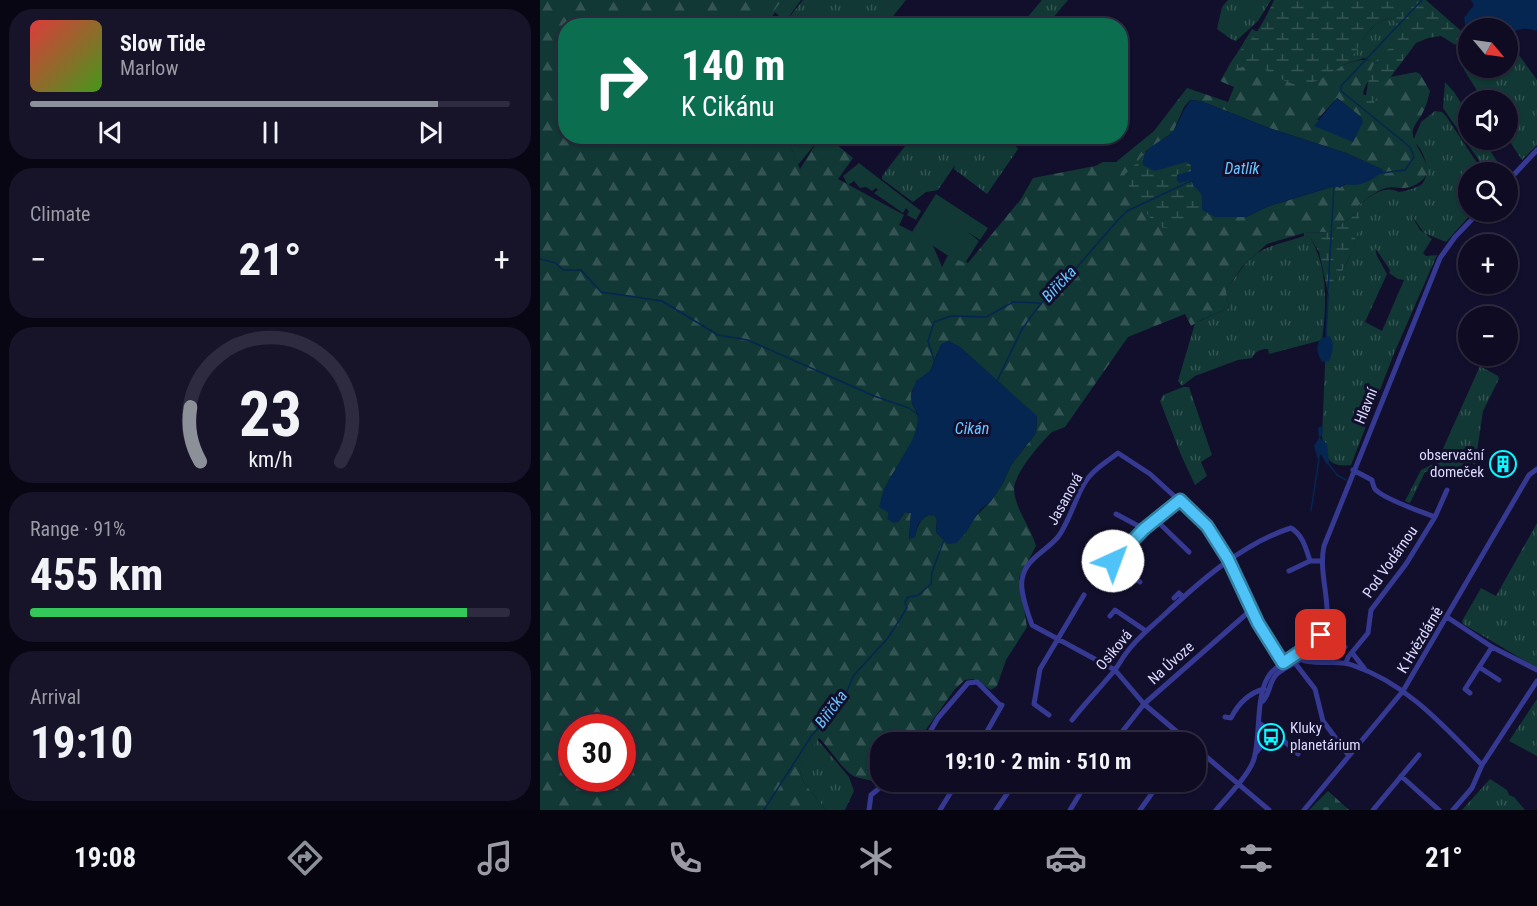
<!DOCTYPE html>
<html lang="en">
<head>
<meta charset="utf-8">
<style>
  :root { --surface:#0e0b22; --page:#17142a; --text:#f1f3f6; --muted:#9b9ba5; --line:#2e2b40; --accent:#8c9099 }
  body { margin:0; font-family:"Roboto Condensed",sans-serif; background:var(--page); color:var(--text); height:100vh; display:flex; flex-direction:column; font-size:22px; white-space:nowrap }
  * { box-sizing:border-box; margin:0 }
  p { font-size:20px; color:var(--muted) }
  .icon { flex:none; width:33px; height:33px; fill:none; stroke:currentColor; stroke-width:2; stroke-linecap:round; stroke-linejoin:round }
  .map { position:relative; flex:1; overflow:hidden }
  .sheet { display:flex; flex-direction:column; gap:9px; padding:9px; background:#080613; width:540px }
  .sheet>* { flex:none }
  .guide { position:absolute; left:18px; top:18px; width:570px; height:126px; border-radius:24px; box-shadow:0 2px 4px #0004,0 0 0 2px var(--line); background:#0b6e4f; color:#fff; overflow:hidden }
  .needle { width:39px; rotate:119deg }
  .controls { position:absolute; left:918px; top:18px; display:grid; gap:12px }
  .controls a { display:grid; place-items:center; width:60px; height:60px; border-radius:50%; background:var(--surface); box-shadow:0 2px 4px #0004,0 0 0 2px var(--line); font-size:30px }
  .speed { position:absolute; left:18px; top:714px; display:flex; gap:12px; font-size:30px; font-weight:700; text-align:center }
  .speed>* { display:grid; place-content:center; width:78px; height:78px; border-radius:50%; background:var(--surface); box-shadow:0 2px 4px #0004,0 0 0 2px var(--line); line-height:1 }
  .speed .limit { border:9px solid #d22; background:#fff; color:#111 }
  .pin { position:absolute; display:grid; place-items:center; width:51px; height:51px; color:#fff; margin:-26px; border-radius:12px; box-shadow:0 3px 9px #0006 }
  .me { position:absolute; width:66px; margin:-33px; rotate:43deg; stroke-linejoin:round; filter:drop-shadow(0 0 4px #0008) }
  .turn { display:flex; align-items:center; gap:21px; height:126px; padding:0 24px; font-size:27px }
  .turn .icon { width:78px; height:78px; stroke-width:2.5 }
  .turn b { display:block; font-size:42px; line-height:51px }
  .big { font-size:45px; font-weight:700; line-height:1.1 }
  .sheet .card { flex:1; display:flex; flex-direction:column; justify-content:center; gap:9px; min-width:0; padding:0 21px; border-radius:24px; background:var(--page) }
  .sheet .dial { align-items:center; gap:0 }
  .dial svg { height:156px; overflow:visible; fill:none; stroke:var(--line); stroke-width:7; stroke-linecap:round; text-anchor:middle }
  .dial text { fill:var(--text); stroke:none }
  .song { display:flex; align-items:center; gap:18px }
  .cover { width:72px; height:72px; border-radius:9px; background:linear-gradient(135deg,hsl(0 70% 55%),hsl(100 70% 35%)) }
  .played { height:6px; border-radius:3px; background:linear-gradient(90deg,var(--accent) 85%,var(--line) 85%) }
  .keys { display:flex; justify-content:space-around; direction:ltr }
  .heat { display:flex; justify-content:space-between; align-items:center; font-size:33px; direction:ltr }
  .charge { height:9px; border-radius:4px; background:linear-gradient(90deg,#34c759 91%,var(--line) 0) }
  .trip { position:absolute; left:330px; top:732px; width:336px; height:60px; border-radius:24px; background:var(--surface); box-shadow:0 2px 4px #0004,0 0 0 2px var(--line); font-weight:700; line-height:60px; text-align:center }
  .menu { display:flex; height:96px; justify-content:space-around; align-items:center; background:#06040e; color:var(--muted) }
  .menu .icon { width:42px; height:42px }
  .menu .selected { color:var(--accent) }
  .menu b { font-size:27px; color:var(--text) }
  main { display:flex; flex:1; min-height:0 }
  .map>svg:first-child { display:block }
  .grass { fill:url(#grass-tufts); fill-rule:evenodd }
  .forest { fill:url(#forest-firs); fill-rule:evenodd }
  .wetland { fill:url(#wetland-marsh) }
  .cemetery { fill:url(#cemetery-stones) }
  .garden { fill:#113834 }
  .water { fill:#052650 }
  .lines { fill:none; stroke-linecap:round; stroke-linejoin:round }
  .stream { stroke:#052650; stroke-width:1.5 }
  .minor { stroke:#353991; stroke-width:5 }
  .route-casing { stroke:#337fa1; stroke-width:15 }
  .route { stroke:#4fc3f7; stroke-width:10 }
  .labels { text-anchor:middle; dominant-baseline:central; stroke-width:6; stroke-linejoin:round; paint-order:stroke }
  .street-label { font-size:15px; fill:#dcdbff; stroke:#120f2d }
  .poi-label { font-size:15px; fill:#dcdbff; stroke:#120f2d; text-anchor:end }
  .water-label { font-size:16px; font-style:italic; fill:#69c5ff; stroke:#120f2d }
</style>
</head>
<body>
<main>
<section class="sheet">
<div class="card">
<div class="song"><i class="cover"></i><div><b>Slow Tide</b><p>Marlow</p></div></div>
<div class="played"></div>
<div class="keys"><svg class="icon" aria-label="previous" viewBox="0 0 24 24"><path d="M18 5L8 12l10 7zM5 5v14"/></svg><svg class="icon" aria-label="pause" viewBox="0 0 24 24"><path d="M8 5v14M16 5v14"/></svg><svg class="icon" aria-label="next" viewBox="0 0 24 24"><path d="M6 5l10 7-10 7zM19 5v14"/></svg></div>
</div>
<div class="card"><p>Climate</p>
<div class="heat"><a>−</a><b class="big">21°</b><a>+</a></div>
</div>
<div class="card dial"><svg viewBox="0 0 100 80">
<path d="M14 69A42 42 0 1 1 86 69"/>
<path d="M14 69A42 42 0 0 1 9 41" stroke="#8c9099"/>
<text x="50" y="56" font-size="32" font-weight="700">23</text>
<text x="50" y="72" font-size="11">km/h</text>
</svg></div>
<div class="card"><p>Range · 91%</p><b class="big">455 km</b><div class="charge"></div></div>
<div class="card"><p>Arrival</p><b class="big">19:10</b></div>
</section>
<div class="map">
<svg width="997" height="810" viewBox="0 0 997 810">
  <defs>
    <pattern id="grass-tufts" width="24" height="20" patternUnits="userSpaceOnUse" patternTransform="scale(1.5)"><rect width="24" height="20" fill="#113834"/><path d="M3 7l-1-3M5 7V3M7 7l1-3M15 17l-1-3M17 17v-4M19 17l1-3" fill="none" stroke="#335452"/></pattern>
    <pattern id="forest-firs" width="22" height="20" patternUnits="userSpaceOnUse" patternTransform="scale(1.5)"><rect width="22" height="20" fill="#113834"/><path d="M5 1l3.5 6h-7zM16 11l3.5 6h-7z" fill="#335452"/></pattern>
    <pattern id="wetland-marsh" width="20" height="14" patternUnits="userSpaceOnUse" patternTransform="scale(1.5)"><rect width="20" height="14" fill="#113834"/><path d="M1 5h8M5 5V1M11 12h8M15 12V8" fill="none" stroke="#335452"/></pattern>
    <pattern id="cemetery-stones" width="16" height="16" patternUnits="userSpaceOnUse" patternTransform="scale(1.5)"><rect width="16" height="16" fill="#113834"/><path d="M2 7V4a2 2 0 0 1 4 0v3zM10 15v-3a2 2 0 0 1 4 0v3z" fill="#335452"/></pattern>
  </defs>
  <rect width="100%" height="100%" fill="#120f2d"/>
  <path class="grass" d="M 263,0 L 366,0 L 346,25 L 243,25 Z
    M 502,0 L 528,0 L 507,25 L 481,25 Z
    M 688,0 L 731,0 L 718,21 L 696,41 L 691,39 L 677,29 L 682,7 Z
    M 851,18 L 860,25 L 862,33 L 855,45 L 836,64 L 824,58 L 800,66 C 821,53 825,22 851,18 Z
    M 976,51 L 997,80 L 997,145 L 982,160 L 968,139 L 968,100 L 943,100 L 924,70 L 927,64 L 928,68 L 968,68 L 968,55 Z
    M 905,82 L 914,92 L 928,114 L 928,140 L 943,140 L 964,172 L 947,172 L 903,108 Z
    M 895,111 L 902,112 L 906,116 L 943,172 L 928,172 L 928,212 L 933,212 L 906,242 L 884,233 L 870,213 L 880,230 L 892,239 L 883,253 L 886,256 L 897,255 L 855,351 L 811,465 C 787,468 785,456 782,435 L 788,298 C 794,280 808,266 813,248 C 815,241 814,236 819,230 L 818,206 C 830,196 844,184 859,192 C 865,191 877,188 882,184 C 892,172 884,149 873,141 L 881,122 ZM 835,248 L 850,270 L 849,273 L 858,279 L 864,280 L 842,331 L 825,322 L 847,274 L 837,256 Z
    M 372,137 L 469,137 L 478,149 L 447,194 L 414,169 L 415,165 L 398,190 L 386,192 L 373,202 L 342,179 L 342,176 Z
    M 764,236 L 770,237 C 788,268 787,305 782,340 L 729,354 L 728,349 C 720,349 716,351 712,358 L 698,360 L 655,376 L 642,386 L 638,381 L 655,323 L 689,308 L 686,290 C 697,275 709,255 727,248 C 739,243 752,240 764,236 Z
    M 940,366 L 958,376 L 959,379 L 943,411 L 935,465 L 931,462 L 930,465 L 885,472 L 870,503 L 865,501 L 881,470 L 897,462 Z
    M 643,387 L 649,387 L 672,455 L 661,462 L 667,476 L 655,485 L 641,455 L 620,401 L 623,395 Z
    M 997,523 L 997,668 L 923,624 L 922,621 L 941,588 L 956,596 Z
    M 997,699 L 997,756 L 969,741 Z
    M 277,739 L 309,777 L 314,791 L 305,810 L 286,810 L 264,783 L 259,768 Z
    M 950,779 L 967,790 L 969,795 L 974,797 L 985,810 L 922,810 Z"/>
  <path class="forest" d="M 0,0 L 244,0 L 228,22 L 224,22 L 222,25 L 26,26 L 26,136 L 247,137 L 260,169 L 280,137 L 296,144 L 313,158 L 298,179 L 364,215 L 359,225 L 391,241 L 402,267 L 409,253 L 428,263 L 481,199 L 493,178 L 555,166 L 563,162 L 576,162 L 614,131 L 647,88 L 688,102 L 694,87 L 680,81 L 712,29 L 792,69 C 805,65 825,54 836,64 C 835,80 826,78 823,94 L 827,96 L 845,78 L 876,72 L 880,74 L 890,91 C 888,99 886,107 882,114 C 880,118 874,125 873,130 C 869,146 903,169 877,184 C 862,192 859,185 846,188 C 836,191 826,199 818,206 L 819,211 L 790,232 L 764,233 L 727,244 L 702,267 L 686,290 L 689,308 L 661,320 L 651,326 L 645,314 L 588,337 L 525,427 C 521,429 516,430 512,432 C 501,442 474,474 474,489 C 475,510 491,527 496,546 L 479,578 L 487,627 L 466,660 L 457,686 L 451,690 L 433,679 L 425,680 L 415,689 L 377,742 L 340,742 L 341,782 L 336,786 L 334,782 C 328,779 322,779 316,777 C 305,774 288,746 279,738 L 259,768 L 264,783 L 286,810 L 0,810 ZM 797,98 L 821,117 L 777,120 ZM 650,100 L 661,101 L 729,128 L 806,153 L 841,169 L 800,187 L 795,186 L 729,206 L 706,217 L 676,217 L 662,210 L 652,169 L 605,152 L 633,132 L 644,107 ZM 408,341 L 420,347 L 497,417 L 496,433 L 471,465 L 463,483 L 451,501 L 408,544 L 396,532 L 397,518 L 392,514 C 381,516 377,527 375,537 L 369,539 L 371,513 L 365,512 L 358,522 L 348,519 L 349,513 L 341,501 C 346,478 364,460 373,439 C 377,430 380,420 376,411 C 376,411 372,404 372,403 C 367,383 386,380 391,369 C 398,354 394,353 408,341 ZM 32,728 L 82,728 L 82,778 L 32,778 Z"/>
  <path class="wetland" d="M 734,0 L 886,0 L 928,37 L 928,49 L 914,44 L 901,36 L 888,38 L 876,43 L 841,90 L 830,110 L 825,105 C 826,95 829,70 835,62 C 844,52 855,45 862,33 L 860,25 L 851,18 C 829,21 823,43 810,59 C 802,68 774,85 761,85 C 745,85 733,72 718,67 C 707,63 697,71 687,70 C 695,52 705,48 716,33 C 723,23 729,11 734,0 Z
    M 605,152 L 602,160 L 615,171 L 647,161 L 651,165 L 652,169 L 637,175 L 640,183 L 651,179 L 654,187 C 664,192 663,200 662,209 L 671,214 L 635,226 L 623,228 L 609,217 L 600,199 L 584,180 L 585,174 L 594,166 Z
    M 819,211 L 819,230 L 816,234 L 813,250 L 789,297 L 779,252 L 770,237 L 764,236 L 764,233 L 790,232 Z"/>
  <path class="cemetery" d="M 788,791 L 809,810 L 769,810 Z"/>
  <path class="garden" d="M 242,0 L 261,0 L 245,22 L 234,11 Z
    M 247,137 L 247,136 L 281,137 L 258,165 Z
    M 319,163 L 381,211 L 376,220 L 367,215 L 369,211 L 366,208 L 363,213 L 334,193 L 338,190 L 336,188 L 332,191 L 326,187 L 320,188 L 314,181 L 308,185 L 303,176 Z
    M 396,194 L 448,228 L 440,240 L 428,232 L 439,241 L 425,263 L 407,255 L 372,232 Z"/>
  <path class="water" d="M 931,0 L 997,0 L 997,31 C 984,27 980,28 968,35 L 968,28 L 928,28 L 928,33 L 926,30 L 924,18 L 934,5 Z
    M 797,98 L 821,117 L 823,122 L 813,142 L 774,126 Z
    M 651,100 L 661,101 L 729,128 L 806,153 L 842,169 L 843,172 C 832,180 819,188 805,184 L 800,188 L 795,186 L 729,206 L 706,217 L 676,217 L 662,210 C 662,200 664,192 654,187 L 651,180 L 640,183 L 637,181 L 637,175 L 651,171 L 651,165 L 646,162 L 615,171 L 603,165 C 600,146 625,142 634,130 C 640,120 643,109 651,100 Z
    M 789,336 C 796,343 792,354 789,361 L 782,362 C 777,353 775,347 781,338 Z
    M 408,341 L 420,347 L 497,416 L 496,433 L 471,465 L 463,483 L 451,501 L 440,510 L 425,534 L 416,543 L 408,544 L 396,532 L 397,521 L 395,516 L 387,515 L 378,524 L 375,537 L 369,539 L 371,513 L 365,512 L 358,522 L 354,523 L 347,519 L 349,513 L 339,507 L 344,489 L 373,439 L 378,424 L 378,414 L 372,403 L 372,393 L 376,381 L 391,370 L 401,344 Z
    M 782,426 L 783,433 L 780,438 L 787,444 L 789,462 L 787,465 L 781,454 L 778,460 L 774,446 L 779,438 L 778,428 Z"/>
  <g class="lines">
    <path class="stream" d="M 842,173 L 865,170 L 874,157 L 870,147 L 801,91 L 801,86 L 882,0
      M 0,259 L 16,263 L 23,270 L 41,270 L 61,292 L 122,301 L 178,335 L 208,340 L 334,396 L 369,408 L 377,414
      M 788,290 L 794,186
      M 786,337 L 788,294
      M 394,360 L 388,341 L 394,322 L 411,316 L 446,317 L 473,302 L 500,303
      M 457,381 L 481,331 L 492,315 L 510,293 L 525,281 L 577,221 L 587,211 L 653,180
      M 788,463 L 797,475 L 806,480
      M 771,511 L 779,459
      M 224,810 L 272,735 L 303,700 L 314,675 L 348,638 L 367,608 L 365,602 L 368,597 L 377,596 L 391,584 L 392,572 L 404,540"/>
    <path class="minor" d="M 968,181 L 997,150
      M 576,514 L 604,529
      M 895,517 L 907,490
      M 616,520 L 649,552
      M 550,561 L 571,561
      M 573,561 L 600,582
      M 564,568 L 604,529 L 640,500
      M 749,571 L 770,561
      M 634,598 L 639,593 L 643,597
      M 570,616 L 575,610 L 606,631
      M 907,617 L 952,647 L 997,670
      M 786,625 L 792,629 L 793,634 L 805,647
      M 813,654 L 824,668
      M 762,660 C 777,666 796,659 812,665 C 866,683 903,725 942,765
      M 755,663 L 775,689 L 783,721 L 809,756
      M 806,663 L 808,657 L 828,633 L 831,610 L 866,564 L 895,517 C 882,512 843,499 835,489 C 834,488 832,481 832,480 L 813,470
      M 939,667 L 959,680
      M 930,693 L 925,689 L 952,647
      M 723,701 C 730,694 729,682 736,675 C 748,663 768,662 771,644
      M 509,715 L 494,704 L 500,669 L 544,595
      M 685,717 L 691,718 C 698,704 709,693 724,689
      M 532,720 C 546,702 560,688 574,671 C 579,665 582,658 587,652 C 597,638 611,627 623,616 C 659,582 703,543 751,528 C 763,535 766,549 770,561 L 781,561
      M 719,723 L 740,737 L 758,754
      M 384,742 L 398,718 L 428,683 L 437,682 L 461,706
      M 441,742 L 462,705
      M 574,742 L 604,704 L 712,609
      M 649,742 L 604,704 L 575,670 L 492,625 C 488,614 480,590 482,580 C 485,559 505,552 517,538 C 527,527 535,499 544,484 C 551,471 566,462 578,453 L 610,474 L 667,526 L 689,560 L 718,623 L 743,663
      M 656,748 L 729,810
      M 715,754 L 733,732
      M 861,776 L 899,810
      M 329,810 L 331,795 L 347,782
      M 400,810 L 417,782
      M 456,810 L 475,782
      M 530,810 L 547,782
      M 600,810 L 620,782
      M 676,810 C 687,797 709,775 714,759 C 721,735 715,694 730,674 C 743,657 779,648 785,628 C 792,603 778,573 784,546 L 900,258 L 915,237 L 939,212
      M 764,810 L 863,691 L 989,475 L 997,469
      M 833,810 L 879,755
      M 913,810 L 932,788 L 942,765 L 997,681"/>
  </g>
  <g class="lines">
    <defs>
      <path id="route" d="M 573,561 L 604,529 L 640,500 L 667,526 L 688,559 L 718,623 L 743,663 L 774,642 L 781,635"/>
    </defs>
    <use href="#route" class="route-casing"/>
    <use href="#route" class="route"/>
  </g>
  <defs>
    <symbol id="building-ring" viewBox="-11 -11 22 22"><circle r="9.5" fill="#120f2d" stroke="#07faff" stroke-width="1.5"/><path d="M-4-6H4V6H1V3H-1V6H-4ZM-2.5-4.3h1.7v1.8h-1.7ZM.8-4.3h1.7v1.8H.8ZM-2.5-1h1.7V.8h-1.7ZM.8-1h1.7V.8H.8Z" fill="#07faff"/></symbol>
    <symbol id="bus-ring" viewBox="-11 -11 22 22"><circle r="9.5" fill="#120f2d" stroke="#07faff" stroke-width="1.5"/><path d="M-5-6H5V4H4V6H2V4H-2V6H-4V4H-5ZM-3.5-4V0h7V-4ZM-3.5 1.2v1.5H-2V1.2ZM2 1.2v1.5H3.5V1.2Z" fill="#07faff"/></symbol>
  </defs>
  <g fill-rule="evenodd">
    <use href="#building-ring" x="948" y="449" width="30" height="30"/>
    <use href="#bus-ring" x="716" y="722" width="30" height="30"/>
  </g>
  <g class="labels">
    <g class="street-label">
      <text transform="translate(826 406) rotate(-68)">Hlavní</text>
      <text transform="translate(525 499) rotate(-61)">Jasanová</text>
      <text transform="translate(850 562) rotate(-55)">Pod Vodárnou</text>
      <text transform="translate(880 640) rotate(-59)">K Hvězdárně</text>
      <text transform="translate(574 650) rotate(-50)">Osiková</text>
      <text transform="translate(631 663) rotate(-42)">Na Úvoze</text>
    </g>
    <g class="poi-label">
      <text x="944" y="455">observační<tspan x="944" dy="17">domeček</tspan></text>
      <text x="750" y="728" text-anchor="start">Kluky<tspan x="750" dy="17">planetárium</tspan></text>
    </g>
    <g class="water-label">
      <text x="702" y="168">Datlík</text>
      <text transform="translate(519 284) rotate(-47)">Biřička</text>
      <text x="432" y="428">Cikán</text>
      <text transform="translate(291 709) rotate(-53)">Biřička</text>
    </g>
  </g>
</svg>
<div class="controls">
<a><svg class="needle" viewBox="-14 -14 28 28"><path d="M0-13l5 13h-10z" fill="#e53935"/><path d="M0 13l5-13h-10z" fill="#9b9ba5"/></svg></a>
<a><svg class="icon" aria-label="sound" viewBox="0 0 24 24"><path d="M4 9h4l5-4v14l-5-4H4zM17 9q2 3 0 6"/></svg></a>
<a><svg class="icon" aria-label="search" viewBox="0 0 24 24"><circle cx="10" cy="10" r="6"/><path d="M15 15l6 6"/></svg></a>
<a>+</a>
<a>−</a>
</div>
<div class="speed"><div class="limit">30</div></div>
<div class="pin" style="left:781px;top:635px;background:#d93025"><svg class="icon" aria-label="arrive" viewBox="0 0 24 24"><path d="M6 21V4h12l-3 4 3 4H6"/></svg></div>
<svg class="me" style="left:573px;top:561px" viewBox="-20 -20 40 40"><circle r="19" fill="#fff"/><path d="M0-13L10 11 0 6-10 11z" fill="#4fc3f7"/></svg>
<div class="trip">19:10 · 2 min · 510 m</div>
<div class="guide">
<div class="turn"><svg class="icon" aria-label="right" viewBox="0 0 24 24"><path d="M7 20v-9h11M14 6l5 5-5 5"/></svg><div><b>140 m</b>K Cikánu</div></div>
</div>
</div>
</main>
<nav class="menu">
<b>19:08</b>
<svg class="icon selected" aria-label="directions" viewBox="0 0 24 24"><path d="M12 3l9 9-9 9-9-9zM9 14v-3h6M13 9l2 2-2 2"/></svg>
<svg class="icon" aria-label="music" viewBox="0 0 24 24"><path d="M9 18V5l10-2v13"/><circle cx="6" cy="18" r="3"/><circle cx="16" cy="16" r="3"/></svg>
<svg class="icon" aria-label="phone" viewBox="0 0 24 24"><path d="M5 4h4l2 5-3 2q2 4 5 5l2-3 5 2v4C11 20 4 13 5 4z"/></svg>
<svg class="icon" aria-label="climate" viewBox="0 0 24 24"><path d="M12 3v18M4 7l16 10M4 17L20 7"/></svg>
<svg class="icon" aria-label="car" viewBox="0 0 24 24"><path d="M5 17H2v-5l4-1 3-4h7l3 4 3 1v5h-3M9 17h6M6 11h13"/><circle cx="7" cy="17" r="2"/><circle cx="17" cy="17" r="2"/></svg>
<svg class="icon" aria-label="filters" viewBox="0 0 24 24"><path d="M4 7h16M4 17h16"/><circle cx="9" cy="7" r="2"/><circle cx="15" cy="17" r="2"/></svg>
<b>21°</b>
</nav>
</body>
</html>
